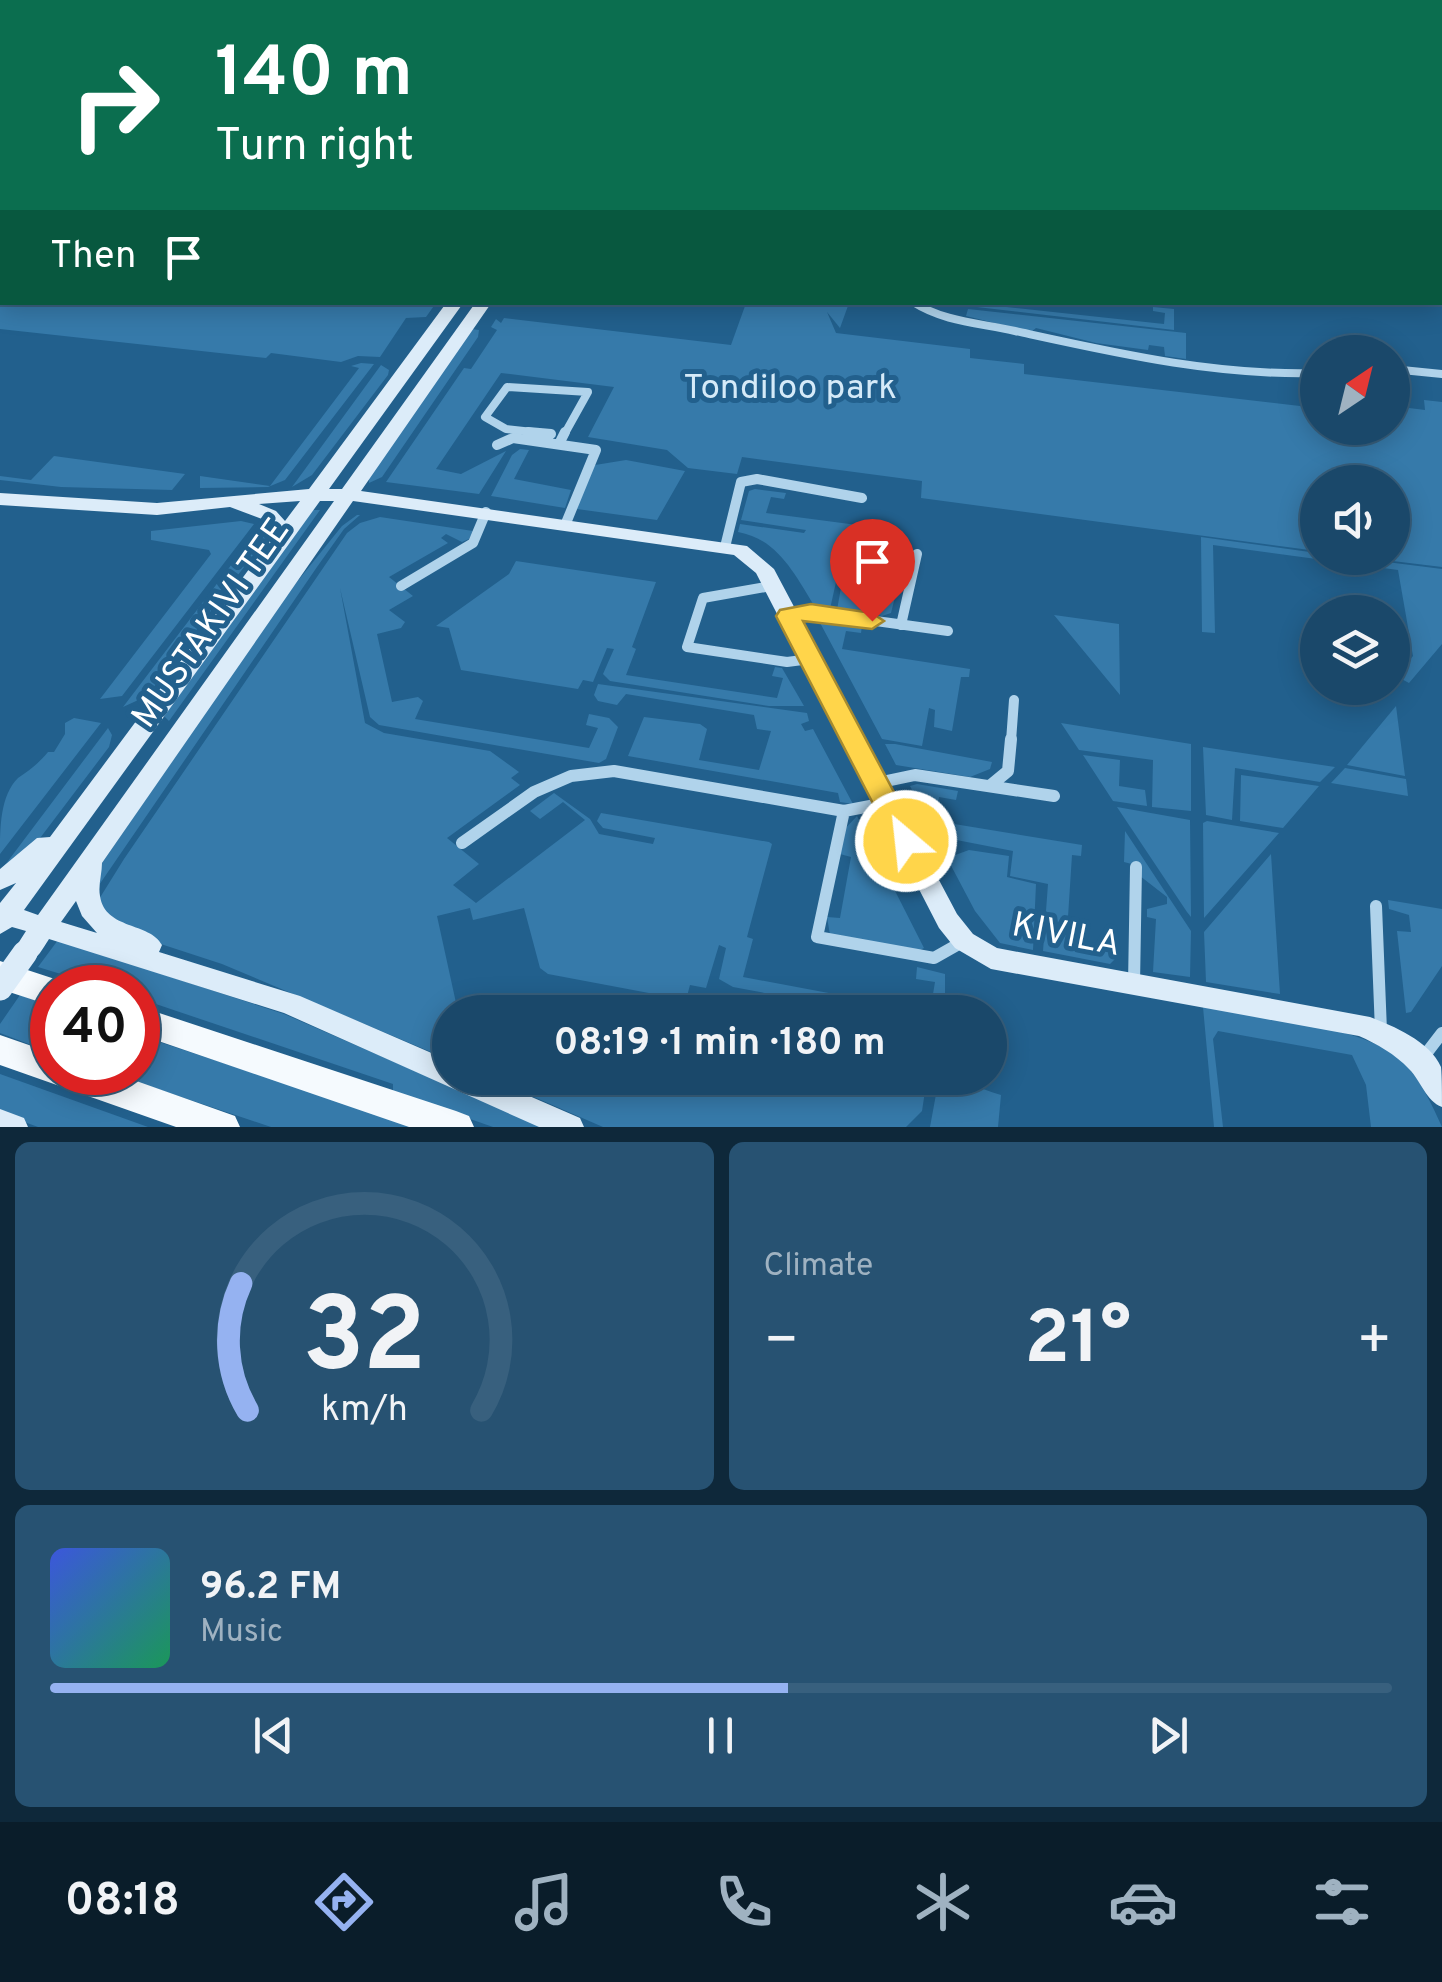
<!DOCTYPE html>
<html lang="en">
<head>
<meta charset="utf-8">
<style>
  :root { --surface:#1a486a; --page:#275272; --text:#f1f3f6; --muted:#9fb2c1; --line:#38607e; --accent:#95b2f1 }
  body { margin:0; font-family:Overpass,sans-serif; background:var(--page); color:var(--text); height:100vh; display:flex; flex-direction:column; font-size:38px; white-space:nowrap }
  * { box-sizing:border-box; margin:0 }
  p { font-size:32px; color:var(--muted) }
  .icon { flex:none; width:55px; height:55px; fill:none; stroke:currentColor; stroke-width:2; stroke-linecap:round; stroke-linejoin:round }
  .map { position:relative; height:1127px; overflow:hidden }
  .sheet { display:flex; flex-direction:column; gap:15px; padding:15px; background:#0e283a; flex:1 }
  .sheet>* { flex:none }
  .guide { position:absolute; left:0px; top:0px; width:1442px; height:305px; box-shadow:0 5px 25px #0003,0 0 0 2px var(--line); background:#0b6e4f; color:#fff; overflow:hidden }
  .needle { width:65px; rotate:35deg }
  .fabs { position:absolute; left:1300px; top:335px; display:grid; gap:20px }
  .fabs a { display:grid; place-items:center; width:110px; height:110px; border-radius:50%; background:var(--surface); box-shadow:0 5px 25px #0003,0 0 0 2px var(--line); font-size:50px }
  .speed { position:absolute; left:30px; top:965px; display:flex; gap:20px; font-size:50px; font-weight:700; text-align:center }
  .speed>* { display:grid; place-content:center; width:130px; height:130px; border-radius:50%; background:var(--surface); box-shadow:0 5px 25px #0003,0 0 0 2px var(--line); line-height:1 }
  .speed .limit { border:15px solid #d22; background:#fff; color:#111 }
  .pin { position:absolute; display:grid; place-items:center; width:85px; height:85px; color:#fff; margin:-102px -42px; border-radius:50% 50% 50% 0; rotate:-45deg; box-shadow:0 0 10px #0007 }
  .pin .icon { rotate:45deg }
  .me { position:absolute; width:110px; margin:-55px; rotate:332deg; stroke-linejoin:round; filter:drop-shadow(0 0 8px #0008) }
  .turn { display:flex; align-items:center; gap:35px; height:210px; padding:0 50px; font-size:45px }
  .turn .icon { width:130px; height:130px; stroke-width:2.5 }
  .turn b { display:block; font-size:70px; line-height:85px }
  .then { display:flex; align-items:center; height:95px; padding:0 50px; background:#0003; gap:20px; font-size:38px }
  .big { font-size:75px; font-weight:700; line-height:1.1 }
  .sheet .tile { flex:1; display:flex; flex-direction:column; justify-content:center; gap:15px; min-width:0; padding:0 35px; border-radius:15px; background:var(--page) }
  .sheet .dial { align-items:center; gap:0 }
  .dial svg { height:260px; overflow:visible; fill:none; stroke:var(--line); stroke-width:7; stroke-linecap:round; text-anchor:middle }
  .dial text { fill:var(--text); stroke:none }
  .song { display:flex; align-items:center; gap:30px }
  .cover { width:120px; height:120px; border-radius:15px; background:linear-gradient(135deg,hsl(230 70% 55%),hsl(150 70% 35%)) }
  .played { height:10px; border-radius:5px; background:linear-gradient(90deg,var(--accent) 55%,var(--line) 55%) }
  .keys { display:flex; justify-content:space-around; direction:ltr }
  .heat { display:flex; justify-content:space-between; align-items:center; font-size:55px; direction:ltr }
  .sheet .tiles { flex:1; display:grid; gap:15px; grid-template-columns:1fr 1fr }
  .tile:last-child { grid-column:span 2 }
  .trip { position:absolute; left:432px; top:995px; width:575px; height:100px; border-radius:50px; background:var(--surface); box-shadow:0 5px 25px #0003,0 0 0 2px var(--line); font-weight:700; line-height:100px; text-align:center }
  .tab-bar { display:flex; height:160px; justify-content:space-around; align-items:center; background:#0a1d2a; color:var(--muted) }
  .tab-bar .icon { width:70px; height:70px }
  .tab-bar .selected { color:var(--accent) }
  .tab-bar b { font-size:45px; color:var(--text) }
  .map>svg:first-child { display:block }
  .green { fill:#367aaa }
  .lines { fill:none; stroke-linecap:round; stroke-linejoin:round }
  .street-far3 { stroke:#b0d3eb; stroke-width:6 }
  .street-far2 { stroke:#b0d3eb; stroke-width:8 }
  .street-far1 { stroke:#b0d3eb; stroke-width:10 }
  .street { stroke:#b0d3eb; stroke-width:12 }
  .secondary { fill:#dcecf9; fill-rule:evenodd }
  .primary { fill:#f5fafe; fill-rule:evenodd }
  .secondary-bridge { stroke:#dcecf9; stroke-width:25 }
  .route { fill:#ffd54a; stroke:#a68a30; stroke-width:2.5 }
  .labels { text-anchor:middle; dominant-baseline:central; stroke-width:10; stroke-linejoin:round; paint-order:stroke }
  .park-label { font-size:35px; fill:#d5eaf8; stroke:#22608d }
  .street-label { font-size:35px; fill:#fff; stroke:#22608d }
</style>
</head>
<body>
<div class="map">
<svg width="1442" height="1127" viewBox="0 0 1442 1127">
  <rect width="100%" height="100%" fill="#22608d"/>
  <path class="green" d="M 0,14 L 2,302 L 436,303 L 426,317 L 406,318 L 380,357 L 358,356 L 341,362 L 271,353 L 266,358 L 0,329 Z
    M 799,303 L 849,303 L 840,328 L 827,312 L 836,333 L 970,349 L 970,358 L 1024,364 L 1024,374 L 1317,408 L 1318,428 L 1392,428 L 1393,406 L 1425,410 L 1424,400 L 1442,402 L 1442,567 L 1368,558 L 1392,558 L 1392,482 L 1318,482 L 1317,551 L 921,498 L 922,481 L 742,457 L 737,474 L 688,468 L 667,450 L 588,437 L 614,387 L 501,373 L 436,469 L 461,474 L 506,451 L 479,494 L 386,482 L 464,368 L 471,369 L 497,330 L 491,327 L 496,319 L 501,323 L 504,318 L 731,345 L 745,306 Z
    M 969,303 L 1164,324 L 1165,313 L 1153,311 L 1153,307 L 1174,309 L 1174,330 L 968,306 Z
    M 968,309 L 1186,333 L 1186,359 L 1165,356 L 1164,347 L 1149,345 L 1148,350 L 1096,343 L 1036,328 L 1031,332 L 966,316 Z
    M 472,329 L 479,330 L 478,337 L 382,477 L 369,483 L 369,475 Z
    M 361,363 L 374,364 L 285,480 L 268,487 L 200,488 L 200,476 L 270,486 L 359,368 L 351,366 Z
    M 381,365 L 389,370 L 388,375 L 312,475 L 292,487 Z
    M 520,449 L 529,450 L 514,479 L 571,490 L 565,508 L 491,496 L 512,455 Z
    M 54,456 L 185,474 L 172,490 L 61,487 L 0,480 L 0,476 L 31,480 Z
    M 626,460 L 685,471 L 657,520 L 577,509 L 589,466 Z
    M 755,489 L 786,493 L 784,499 L 771,497 L 766,513 L 880,528 L 879,535 L 872,534 L 857,593 L 884,597 L 887,587 L 897,589 L 891,613 L 882,616 L 837,610 L 845,565 L 840,564 L 830,609 L 815,607 C 795,575 778,539 738,532 L 740,524 L 804,533 L 806,530 L 741,520 L 749,491 Z
    M 312,510 L 320,510 L 169,721 L 164,716 Z
    M 357,515 L 360,515 L 344,529 L 317,567 L 97,888 L 100,866 L 284,598 L 342,526 Z
    M 380,517 L 473,531 L 469,539 L 462,542 L 446,534 L 441,538 L 448,543 L 389,577 L 413,596 L 389,610 L 405,622 L 401,628 L 377,634 L 392,702 L 418,697 L 423,701 L 415,719 L 589,748 L 598,728 L 586,725 L 589,714 L 609,718 L 618,727 L 606,759 L 599,763 L 379,725 L 370,717 L 340,588 L 365,723 L 384,733 L 490,751 L 519,772 L 511,778 L 520,785 L 447,838 L 479,864 L 453,885 L 476,903 L 585,820 L 563,802 L 540,819 L 530,811 L 554,793 L 590,819 L 599,834 L 653,844 L 655,838 L 603,828 L 597,821 L 601,813 L 769,842 L 772,844 L 747,937 L 753,939 L 743,977 L 930,1012 L 935,982 L 916,979 L 917,967 L 945,974 L 945,1012 L 867,1012 L 733,987 L 719,979 L 726,948 L 719,945 L 706,988 L 690,985 L 686,1000 L 548,974 L 540,968 L 524,908 L 473,920 L 470,908 L 437,916 L 458,1012 L 450,1012 L 450,1060 L 222,964 L 124,932 L 96,904 L 124,859 L 347,533 L 360,523 Z
    M 241,521 L 254,524 L 122,696 L 100,699 L 211,554 L 209,550 L 151,540 L 151,531 Z
    M 271,523 L 271,531 L 147,696 L 123,707 L 258,530 Z
    M 1201,537 L 1317,553 L 1318,558 L 1355,558 L 1442,569 L 1442,644 L 1409,683 L 1396,676 L 1413,656 L 1398,570 L 1213,545 L 1215,633 L 1202,632 Z
    M 516,561 L 656,582 L 632,647 L 636,649 L 626,675 L 777,698 L 783,678 L 772,676 L 775,667 L 782,668 L 804,706 L 769,706 L 610,681 L 603,674 L 614,649 L 607,648 L 593,682 L 583,680 L 578,689 L 461,670 L 449,628 L 436,626 L 509,574 Z
    M 1054,615 L 1119,624 L 1120,695 Z
    M 818,619 L 862,626 L 861,633 L 846,631 L 842,649 L 970,669 L 969,677 L 961,677 L 952,731 L 934,727 L 935,710 L 929,708 L 922,746 L 882,739 Z
    M 598,684 L 807,713 L 809,721 L 801,724 L 805,731 L 813,729 L 853,804 L 840,802 L 838,793 L 628,756 L 644,717 L 700,724 L 707,729 L 699,760 L 759,770 L 771,731 L 757,729 L 754,715 L 626,694 L 617,705 L 598,701 L 594,695 Z
    M 1396,706 L 1405,776 L 1347,765 Z
    M 74,718 L 101,723 L 0,854 C 0,828 0,796 18,778 C 30,770 38,764 48,752 L 54,752 L 65,734 L 65,723 Z
    M 1061,723 L 1191,744 L 1191,811 L 1152,807 L 1153,760 L 1079,750 Z
    M 108,728 L 112,735 L 109,747 L 31,850 L 2,869 Z
    M 885,744 L 895,744 L 992,762 L 990,769 L 970,777 L 896,765 Z
    M 1203,747 L 1335,767 L 1320,782 L 1235,768 L 1232,820 L 1206,815 Z
    M 1083,755 L 1120,760 L 1119,786 L 1145,790 L 1147,806 L 1113,801 Z
    M 1345,768 L 1406,779 L 1408,796 L 1331,783 Z
    M 1241,775 L 1319,786 L 1283,828 L 1240,821 Z
    M 917,784 L 958,791 L 956,800 L 939,797 L 936,821 L 1082,845 L 1081,856 L 1072,855 L 1066,948 L 1101,955 L 1102,940 L 1117,942 L 1116,958 L 1110,964 L 1043,951 L 1048,884 L 1010,876 L 1013,851 L 936,836 L 910,786 Z
    M 1117,807 L 1190,820 L 1191,917 L 1187,912 Z
    M 857,816 L 924,948 L 920,950 L 830,935 L 827,917 L 840,918 L 851,857 L 840,854 L 841,833 Z
    M 1207,821 L 1279,833 L 1204,918 L 1203,823 Z
    M 1125,831 L 1191,931 L 1190,977 L 1153,972 L 1156,919 L 1147,917 L 1147,909 L 1167,904 L 1167,897 L 1140,876 L 1139,866 L 1124,862 Z
    M 969,850 L 1009,856 L 1007,877 L 1036,884 L 1033,950 L 1000,943 L 975,911 L 947,858 Z
    M 1271,854 L 1280,994 L 1206,982 L 1204,932 Z
    M 1388,900 L 1442,909 L 1442,966 L 1411,1012 L 1406,1013 L 1397,931 L 1411,932 L 1409,915 L 1389,909 Z
    M 58,940 L 284,1014 L 544,1127 L 493,1127 L 393,1092 L 393,1084 L 138,998 L 138,988 L 103,987 L 38,967 Z
    M 20,995 L 52,1006 L 52,1053 L 0,1033 L 0,1024 Z
    M 1203,1007 C 1256,1017 1365,1025 1402,1061 C 1420,1078 1432,1105 1442,1127 L 1371,1127 L 1366,1085 L 1352,1055 L 1218,1031 L 1213,1039 L 1223,1127 L 1214,1127 Z
    M 138,1035 L 390,1118 L 413,1127 L 271,1127 L 110,1073 L 138,1072 Z
    M 0,1074 L 148,1127 L 38,1127 L 0,1113 Z
    M 490,1078 L 662,1078 L 706,1086 L 709,1078 L 768,1085 L 771,1078 L 927,1078 L 922,1111 L 906,1127 L 603,1127 Z
    M 939,1078 C 962,1078 979,1089 1001,1095 L 998,1127 L 930,1127 Z"/>
  <g class="lines">
    <path class="street-far3" d="M 795,0 L 826,2"/>
    <path class="street-far2" d="M 913,302 C 944,322 980,323 1015,331 C 1116,353 1215,376 1318,373
      M 1392,369 L 1442,374
      M 551,434 L 506,429 L 485,417 L 507,387 L 588,392 L 564,435"/>
    <path class="street-far1" d="M 528,432 L 551,434
      M 559,444 L 565,432
      M 497,445 L 513,438 L 596,450 L 566,523
      M 725,547 L 741,482 L 757,479 L 862,498
      M 401,586 L 473,543 L 486,512
      M 771,586 L 703,598 L 687,647 L 787,662 L 810,659
      M 788,615 L 811,612 L 948,631
      M 901,625 L 917,554
      M 1011,741 L 1014,700"/>
    <path class="street" d="M 877,783 L 915,775 L 1054,796
      M 991,785 L 1008,771 L 1011,739
      M 844,811 L 817,937 L 934,958 L 964,941
      M 462,843 L 534,792 L 571,776 L 614,771 L 844,811 L 886,803
      M 1376,906 L 1381,1031
      M 1134,984 L 1136,867
      M 1422,1059 L 1442,1033"/>
    <path class="secondary" d="M 1440,244 L 1442,244 L 1442,254 L 1440,254 Z
      M 447,302 L 464,302 L 329,489 L 342,489 L 476,302 L 492,302 L 361,491 L 747,546 L 774,569 L 957,914 L 973,934 L 997,948 L 1370,1017 C 1393,1026 1430,1041 1441,1067 C 1442,1077 1442,1095 1442,1107 C 1426,1101 1421,1081 1409,1069 C 1395,1054 1377,1044 1359,1036 L 991,969 L 955,948 L 939,928 L 756,573 L 734,555 L 353,501 L 102,863 C 102,874 98,885 100,896 C 105,930 150,922 162,945 L 159,952 L 300,996 L 450,1061 L 450,1078 L 488,1078 L 580,1118 L 584,1127 L 539,1127 L 284,1013 L 49,939 C 40,953 34,967 16,961 L 12,953 L 26,931 L 12,927 L 0,934 L 0,903 L 16,883 L 0,890 L 0,869 L 37,838 L 50,837 L 270,541 L 268,525 L 262,519 L 230,507 L 157,515 L 0,505 L 0,493 L 157,503 L 309,489 ZM 300,501 L 285,521 L 276,511 L 259,504 ZM 320,501 L 334,501 L 38,915 L 24,910 ZM 76,901 L 82,916 L 97,933 L 61,922 Z
      M 0,1109 L 24,1118 L 28,1127 L 0,1127 Z"/>
    <path class="primary" d="M 0,961 L 64,982 L 66,988 L 52,988 L 52,1006 L 0,989 Z
      M 138,1006 L 456,1111 L 469,1116 L 474,1127 L 409,1127 L 138,1034 Z
      M 0,1035 L 52,1053 L 52,1072 L 111,1072 L 235,1116 L 240,1127 L 176,1127 L 0,1065 Z"/>
    <path class="secondary-bridge" d="M 0,988 L 25,953"/>
  </g>
  <path class="route" d="M 811,604 L 872,613 L 884,621 L 872,629 L 803,621 L 920,841 L 916,848 L 906,851 L 896,848 L 776,616 L 780,610 Z"/>
  <g class="labels">
    <g class="park-label">
      <text x="790" y="389">Tondiloo park</text>
    </g>
    <g class="street-label">
      <text transform="translate(212 624) rotate(-55)">MUSTAKIVI TEE</text>
      <text transform="translate(1066 936) rotate(11)">KIVILA</text>
    </g>
  </g>
</svg>
<div class="fabs">
<a><svg class="needle" viewBox="-14 -14 28 28"><path d="M0-13l5 13h-10z" fill="#e53935"/><path d="M0 13l5-13h-10z" fill="#9fb2c1"/></svg></a>
<a><svg class="icon" aria-label="sound" viewBox="0 0 24 24"><path d="M4 9h4l5-4v14l-5-4H4zM17 9q2 3 0 6"/></svg></a>
<a><svg class="icon" aria-label="layers" viewBox="0 0 24 24"><path d="M12 4l9 5-9 5-9-5zM3 14l9 5 9-5"/></svg></a>
</div>
<div class="speed"><div class="limit">40</div></div>
<div class="pin" style="left:872px;top:621px;background:#d93025"><svg class="icon" aria-label="arrive" viewBox="0 0 24 24"><path d="M6 21V4h12l-3 4 3 4H6"/></svg></div>
<svg class="me" style="left:906px;top:841px" viewBox="-20 -20 40 40"><circle r="17" fill="#ffd54a" stroke="#fff" stroke-width="3"/><path d="M0-11L8 9 0 5-8 9z" fill="#fff"/></svg>
<div class="trip">08:19 · 1 min · 180 m</div>
<div class="guide">
<div class="turn"><svg class="icon" aria-label="right" viewBox="0 0 24 24"><path d="M7 20v-9h11M14 6l5 5-5 5"/></svg><div><b>140 m</b>Turn right</div></div>
<div class="then">Then<svg class="icon" aria-label="arrive" viewBox="0 0 24 24"><path d="M6 21V4h12l-3 4 3 4H6"/></svg></div>
</div>
</div>
<section class="sheet">
<div class="tiles">
<div class="tile dial"><svg viewBox="0 0 100 80">
<path d="M14 69A42 42 0 1 1 86 69"/>
<path d="M14 69A42 42 0 0 1 12 30" stroke="#95b2f1"/>
<text x="50" y="56" font-size="32" font-weight="700">32</text>
<text x="50" y="72" font-size="11">km/h</text>
</svg></div>
<div class="tile"><p>Climate</p>
<div class="heat"><a>−</a><b class="big">21°</b><a>+</a></div>
</div>
<div class="tile">
<div class="song"><i class="cover"></i><div><b>96.2 FM</b><p>Music</p></div></div>
<div class="played"></div>
<div class="keys"><svg class="icon" aria-label="previous" viewBox="0 0 24 24"><path d="M18 5L8 12l10 7zM5 5v14"/></svg><svg class="icon" aria-label="pause" viewBox="0 0 24 24"><path d="M8 5v14M16 5v14"/></svg><svg class="icon" aria-label="next" viewBox="0 0 24 24"><path d="M6 5l10 7-10 7zM19 5v14"/></svg></div>
</div>
</div>
</section>
<nav class="tab-bar">
<b>08:18</b>
<svg class="icon selected" aria-label="directions" viewBox="0 0 24 24"><path d="M12 3l9 9-9 9-9-9zM9 14v-3h6M13 9l2 2-2 2"/></svg>
<svg class="icon" aria-label="music" viewBox="0 0 24 24"><path d="M9 18V5l10-2v13"/><circle cx="6" cy="18" r="3"/><circle cx="16" cy="16" r="3"/></svg>
<svg class="icon" aria-label="phone" viewBox="0 0 24 24"><path d="M5 4h4l2 5-3 2q2 4 5 5l2-3 5 2v4C11 20 4 13 5 4z"/></svg>
<svg class="icon" aria-label="climate" viewBox="0 0 24 24"><path d="M12 3v18M4 7l16 10M4 17L20 7"/></svg>
<svg class="icon" aria-label="car" viewBox="0 0 24 24"><path d="M5 17H2v-5l4-1 3-4h7l3 4 3 1v5h-3M9 17h6M6 11h13"/><circle cx="7" cy="17" r="2"/><circle cx="17" cy="17" r="2"/></svg>
<svg class="icon" aria-label="filters" viewBox="0 0 24 24"><path d="M4 7h16M4 17h16"/><circle cx="9" cy="7" r="2"/><circle cx="15" cy="17" r="2"/></svg>
</nav>
</body>
</html>
